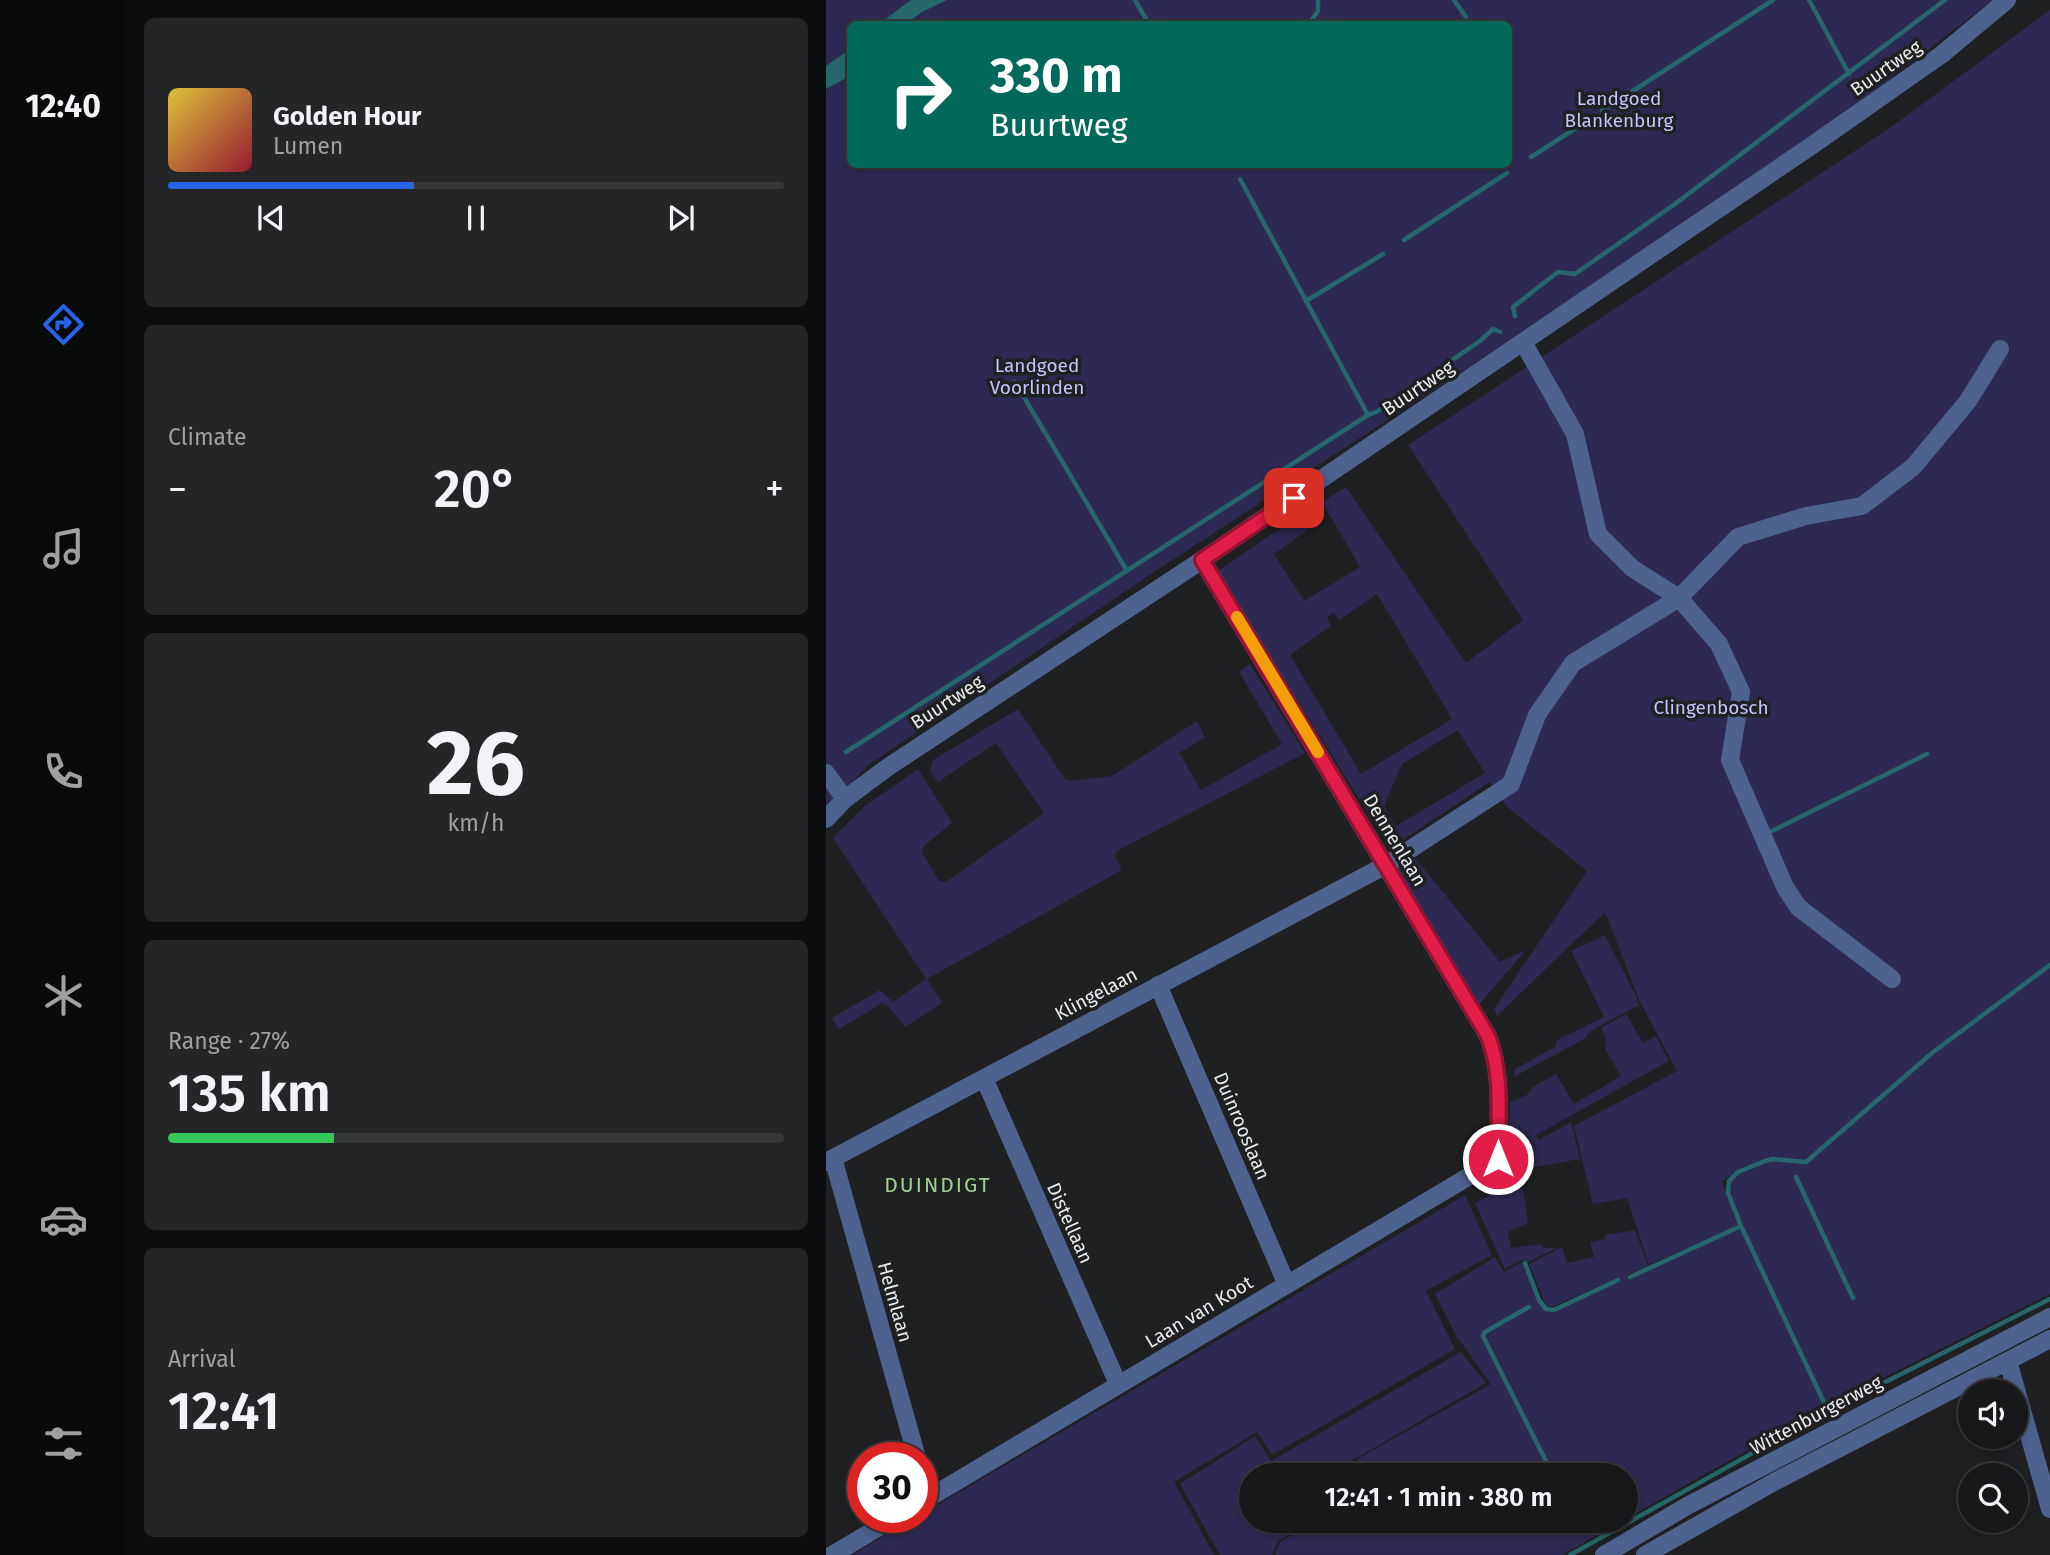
<!DOCTYPE html>
<html lang="en">
<head>
<meta charset="utf-8">
<style>
  :root { --surface:#16181a; --page:#232527; --text:#f1f3f6; --muted:#9ea0a2; --line:#353739; --accent:#2563eb }
  body { margin:0; font-family:"Fira Sans",sans-serif; background:var(--page); color:var(--text); height:100vh; display:flex; flex-direction:column; font-size:26px; white-space:nowrap }
  * { box-sizing:border-box; margin:0 }
  p { font-size:23px; color:var(--muted) }
  .icon { flex:none; width:38px; height:38px; fill:none; stroke:currentColor; stroke-width:2; stroke-linecap:round; stroke-linejoin:round }
  .map { position:relative; flex:1; overflow:hidden }
  .drawer { display:flex; flex-direction:column; gap:18px; padding:18px; background:#0c0d0e; width:700px }
  .drawer>* { flex:none }
  .guide { position:absolute; left:21px; top:21px; width:665px; height:147px; border-radius:10px; box-shadow:0 4px 10px #0003,0 0 0 2px var(--line); background:#00695c; color:#fff; overflow:hidden }
  .buttons { position:absolute; left:1132px; top:1379px; display:grid; gap:14px }
  .buttons a { display:grid; place-items:center; width:70px; height:70px; border-radius:50%; background:var(--surface); box-shadow:0 4px 10px #0003,0 0 0 2px var(--line); font-size:35px }
  .speed { position:absolute; left:21px; top:1442px; display:flex; gap:14px; font-size:35px; font-weight:700; text-align:center }
  .speed>* { display:grid; place-content:center; width:91px; height:91px; border-radius:50%; background:var(--surface); box-shadow:0 4px 10px #0003,0 0 0 2px var(--line); line-height:1 }
  .speed .limit { border:10px solid #d22; background:#fff; color:#111 }
  .pin { position:absolute; display:grid; place-items:center; width:60px; height:60px; color:#fff; margin:-30px; border-radius:14px; box-shadow:0 4px 10px #0006 }
  .me { position:absolute; width:77px; margin:-38px; rotate:0deg; stroke-linejoin:round; filter:drop-shadow(0 0 5px #0008) }
  .turn { display:flex; align-items:center; gap:24px; height:147px; padding:0 28px; font-size:32px }
  .turn .icon { width:91px; height:91px; stroke-width:2.5 }
  .turn b { display:block; font-size:49px; line-height:60px }
  .big { font-size:52px; font-weight:600; line-height:1.1 }
  .drawer .widget { flex:1; display:flex; flex-direction:column; justify-content:center; gap:10px; min-width:0; padding:0 24px; border-radius:10px; background:var(--page) }
  .drawer .dial { align-items:center; gap:0 }
  .dial b { font-size:91px; line-height:1 }
  .song { display:flex; align-items:center; gap:21px }
  .cover { width:84px; height:84px; border-radius:10px; background:linear-gradient(135deg,hsl(50 70% 55%),hsl(350 70% 35%)) }
  .played { height:7px; border-radius:4px; background:linear-gradient(90deg,var(--accent) 40%,var(--line) 40%) }
  .keys { display:flex; justify-content:space-around; direction:ltr }
  .heat { display:flex; justify-content:space-between; align-items:center; font-size:38px; direction:ltr }
  .charge { height:10px; border-radius:5px; background:linear-gradient(90deg,#34c759 27%,var(--line) 0) }
  .trip { position:absolute; left:413px; top:1463px; width:399px; height:70px; border-radius:35px; background:var(--surface); box-shadow:0 4px 10px #0003,0 0 0 2px var(--line); font-weight:600; line-height:70px; text-align:center }
  main { display:flex; flex:1; min-height:0 }
  .menu { display:flex; flex-direction:column; width:126px; justify-content:space-around; align-items:center; background:#090a0a; color:var(--muted) }
  .menu .icon { width:49px; height:49px }
  .menu .current { color:var(--accent) }
  .menu b { font-size:32px; color:var(--text) }
  .map>svg:first-child { display:block }
  .green { fill:#2d2952; fill-rule:evenodd }
  .water { fill:#25676b }
  .lines { fill:none; stroke-linecap:round; stroke-linejoin:round }
  .stream { stroke:#25676b; stroke-width:4.5 }
  .minor { stroke:#4d628f; stroke-width:18 }
  .route-casing { stroke:#92132f; stroke-width:18 }
  .route { stroke:#e11d48; stroke-width:12 }
  .slow { stroke:#f59e0b; stroke-width:12 }
  .labels { text-anchor:middle; dominant-baseline:central; stroke-width:7; stroke-linejoin:round; paint-order:stroke }
  .street-label { font-size:19px; fill:#eaebec; stroke:#1e2022 }
  .park-label { font-size:19px; fill:#c4c3ff; stroke:#1e2022 }
  .neighbourhood-label { font-size:21px; letter-spacing:2px; fill:#a1cf8f; stroke:#1e2022 }
</style>
</head>
<body>
<main>
<nav class="menu">
<b>12:40</b>
<svg class="icon current" aria-label="directions" viewBox="0 0 24 24"><path d="M12 3l9 9-9 9-9-9zM9 14v-3h6M13 9l2 2-2 2"/></svg>
<svg class="icon" aria-label="music" viewBox="0 0 24 24"><path d="M9 18V5l10-2v13"/><circle cx="6" cy="18" r="3"/><circle cx="16" cy="16" r="3"/></svg>
<svg class="icon" aria-label="phone" viewBox="0 0 24 24"><path d="M5 4h4l2 5-3 2q2 4 5 5l2-3 5 2v4C11 20 4 13 5 4z"/></svg>
<svg class="icon" aria-label="climate" viewBox="0 0 24 24"><path d="M12 3v18M4 7l16 10M4 17L20 7"/></svg>
<svg class="icon" aria-label="car" viewBox="0 0 24 24"><path d="M5 17H2v-5l4-1 3-4h7l3 4 3 1v5h-3M9 17h6M6 11h13"/><circle cx="7" cy="17" r="2"/><circle cx="17" cy="17" r="2"/></svg>
<svg class="icon" aria-label="filters" viewBox="0 0 24 24"><path d="M4 7h16M4 17h16"/><circle cx="9" cy="7" r="2"/><circle cx="15" cy="17" r="2"/></svg>
</nav>
<section class="drawer">
<div class="widget">
<div class="song"><i class="cover"></i><div><b>Golden Hour</b><p>Lumen</p></div></div>
<div class="played"></div>
<div class="keys"><svg class="icon" aria-label="previous" viewBox="0 0 24 24"><path d="M18 5L8 12l10 7zM5 5v14"/></svg><svg class="icon" aria-label="pause" viewBox="0 0 24 24"><path d="M8 5v14M16 5v14"/></svg><svg class="icon" aria-label="next" viewBox="0 0 24 24"><path d="M6 5l10 7-10 7zM19 5v14"/></svg></div>
</div>
<div class="widget"><p>Climate</p>
<div class="heat"><a>−</a><b class="big">20°</b><a>+</a></div>
</div>
<div class="widget dial"><b>26</b><p>km/h</p></div>
<div class="widget"><p>Range · 27%</p><b class="big">135 km</b><div class="charge"></div></div>
<div class="widget"><p>Arrival</p><b class="big">12:41</b></div>
</section>
<div class="map">
<svg width="1224" height="1555" viewBox="0 0 1224 1555">
  <rect width="100%" height="100%" fill="#1e2022"/>
  <path class="green" d="M 0,0 L 1167,0 L 1031,104 L 700,330 L 328,572 L 41,766 L 0,811 ZM 24,24 L 682,24 L 682,164 L 24,164 Z
    M 1224,10 L 1224,1294 L 987,1413 L 800,1519 L 800,1475 L 729,1475 L 660,1336 L 662,1332 L 705,1308 L 703,1305 L 658,1331 L 656,1337 L 725,1475 L 511,1475 L 535,1457 L 665,1384 L 631,1337 L 609,1294 L 669,1257 L 678,1272 L 696,1262 L 712,1300 L 719,1310 L 728,1312 L 793,1282 L 791,1278 L 726,1307 L 720,1305 L 703,1264 L 736,1247 L 741,1263 L 768,1257 L 764,1242 L 780,1239 L 779,1235 L 809,1230 L 822,1266 L 801,1275 L 803,1280 L 918,1226 C 907,1207 896,1193 909,1174 L 896,1181 L 912,1223 L 911,1226 L 823,1265 L 801,1198 L 767,1204 L 748,1126 L 851,1071 L 814,1002 L 779,912 L 671,1016 L 668,1009 L 761,871 L 680,806 L 664,782 L 564,848 L 391,572 L 473,515 L 482,530 L 448,554 L 478,601 L 534,567 L 496,502 L 520,487 L 640,663 L 697,620 L 582,445 L 1068,125 ZM 551,594 L 626,719 L 535,774 L 464,655 L 505,626 L 501,617 L 508,613 L 513,620 ZM 632,730 L 659,773 L 570,826 L 558,806 L 576,764 Z
    M 424,664 L 479,753 L 291,851 L 289,856 L 296,870 L 101,979 L 116,1003 L 79,1027 L 63,1007 L 56,1003 L 13,1029 L 6,1018 L 54,990 L 67,1002 L 100,979 L 7,838 L 39,806 L 92,769 L 126,823 L 98,846 L 96,852 L 113,881 L 120,882 L 218,813 L 170,743 L 112,782 L 104,771 L 107,760 L 192,709 L 239,779 L 243,781 L 286,776 L 371,721 L 379,737 L 353,753 L 375,790 L 456,744 L 413,672 Z
    M 589,858 L 674,962 L 700,950 L 653,1005 L 570,869 Z
    M 779,935 L 812,1000 L 798,1007 L 811,1001 L 813,1005 L 763,1032 L 760,1038 L 688,1077 L 689,1069 L 729,1047 L 731,1040 L 778,1017 L 745,951 Z
    M 800,1014 L 817,1043 L 830,1036 L 843,1061 L 710,1135 L 713,1140 L 745,1122 L 754,1159 L 693,1170 L 682,1154 L 684,1102 L 701,1095 L 707,1087 L 730,1074 L 748,1104 L 795,1076 L 779,1049 L 780,1040 L 775,1028 Z
    M 688,1183 L 697,1191 L 702,1223 L 682,1232 L 685,1248 L 715,1244 L 717,1248 L 731,1248 L 702,1262 L 695,1260 L 679,1269 L 649,1203 Z
    M 639,1195 L 666,1255 L 600,1291 L 629,1349 L 446,1455 L 431,1432 L 348,1482 L 388,1555 L 26,1555 L 90,1517 L 96,1517 L 96,1514 Z
    M 635,1352 L 660,1383 L 501,1475 L 425,1475 L 425,1521 L 487,1521 L 452,1541 L 446,1555 L 394,1555 L 354,1484 L 429,1436 L 445,1461 Z
    M 492,1521 L 748,1521 L 755,1531 L 752,1521 L 796,1521 L 736,1555 L 449,1555 L 454,1542 Z"/>
  <path class="water" d="M 85,0 L 121,0 L 96,12 L 80,24 L 53,24 Z
    M 24,49 L 24,76 L 0,89 L 0,66 Z"/>
  <g class="lines">
    <path class="stream" d="M 309,0 L 323,24
      M 628,0 L 640,17
      M 983,0 L 1023,74
      M 483,24 L 492,11 L 492,0
      M 776,111 L 947,0
      M 705,157 L 758,123
      M 414,179 L 542,415
      M 578,240 L 681,173
      M 480,301 L 557,254
      M 689,316 L 687,307 L 732,272 L 749,274 L 849,204 L 1119,0
      M 189,382 L 301,571
      M 20,752 L 542,415 L 550,412 L 654,341 L 667,329 L 674,332
      M 946,831 L 1101,754
      M 970,1177 L 1027,1298
      M 699,1263 L 713,1300 L 720,1309 L 728,1310 L 792,1280
      M 804,1277 L 915,1226
      M 703,1307 L 659,1332 L 657,1336 L 727,1475
      M 1002,1411 L 915,1226 L 902,1193 L 903,1181 L 912,1172 L 939,1161 L 947,1159 L 980,1162 L 1106,1053 L 1224,965
      M 750,1521 L 754,1529
      M 744,1555 L 1002,1411 L 1224,1299"/>
    <path class="minor" d="M 697,342 L 749,434 L 772,534 L 806,568 L 853,598 L 893,644 L 915,692 L 904,760 L 959,887 L 972,907 L 1066,979
      M 0,773 L 19,799
      M 0,819 L 19,799 L 62,767 L 376,560 L 988,144 L 1115,55 L 1181,0
      M 332,985 L 461,1285
      M 158,1078 L 292,1384
      M 7,1158 L 91,1458
      M 0,1162 L 560,865 L 685,784 L 711,715 L 747,663 L 853,598 L 912,537 L 980,516 L 1036,506 L 1087,467 L 1142,401 L 1174,349
      M 1182,1361 L 1224,1509
      M 96,1477 L 102,1498
      M 96,1502 L 672,1159 C 672,1118 677,1075 662,1036 L 376,560
      M 6,1555 L 70,1517
      M 778,1555 L 861,1506 L 1224,1317
      M 819,1555 L 948,1482 L 1224,1339"/>
  </g>
  <g class="lines">
    <defs>
      <path id="route" d="M 468,498 L 376,560 L 662,1036 C 677,1075 672,1118 672,1159"/>
    </defs>
    <use href="#route" class="route-casing"/>
    <use href="#route" class="route"/>
    <path class="slow" d="M 411,617 L 492,752"/>
  </g>
  <g class="labels">
    <g class="street-label">
      <text transform="translate(1060 68) rotate(-35)">Buurtweg</text>
      <text transform="translate(592 388) rotate(-34)">Buurtweg</text>
      <text transform="translate(121 702) rotate(-33)">Buurtweg</text>
      <text transform="translate(569 840) rotate(59)">Dennenlaan</text>
      <text transform="translate(270 994) rotate(-28)">Klingelaan</text>
      <text transform="translate(416 1126) rotate(67)">Duinrooslaan</text>
      <text transform="translate(244 1223) rotate(66)">Distellaan</text>
      <text transform="translate(69 1302) rotate(74)">Helmlaan</text>
      <text transform="translate(373 1312) rotate(-31)">Laan van Koot</text>
      <text transform="translate(990 1415) rotate(-28)">Wittenburgerweg</text>
    </g>
    <g class="park-label">
      <text x="793" y="98">Landgoed<tspan x="793" dy="22">Blankenburg</tspan></text>
      <text x="211" y="365">Landgoed<tspan x="211" dy="22">Voorlinden</tspan></text>
      <text x="885" y="707">Clingenbosch</text>
    </g>
    <g class="neighbourhood-label">
      <text x="112" y="1185">DUINDIGT</text>
    </g>
  </g>
</svg>
<div class="buttons">
<a><svg class="icon" aria-label="sound" viewBox="0 0 24 24"><path d="M4 9h4l5-4v14l-5-4H4zM17 9q2 3 0 6"/></svg></a>
<a><svg class="icon" aria-label="search" viewBox="0 0 24 24"><circle cx="10" cy="10" r="6"/><path d="M15 15l6 6"/></svg></a>
</div>
<div class="speed"><div class="limit">30</div></div>
<div class="pin" style="left:468px;top:498px;background:#d93025"><svg class="icon" aria-label="arrive" viewBox="0 0 24 24"><path d="M6 21V4h12l-3 4 3 4H6"/></svg></div>
<svg class="me" style="left:672px;top:1159px" viewBox="-20 -20 40 40"><circle r="17" fill="#e11d48" stroke="#fff" stroke-width="3"/><path d="M0-11L8 9 0 5-8 9z" fill="#fff"/></svg>
<div class="trip">12:41 · 1 min · 380 m</div>
<div class="guide">
<div class="turn"><svg class="icon" aria-label="right" viewBox="0 0 24 24"><path d="M7 20v-9h11M14 6l5 5-5 5"/></svg><div><b>330 m</b>Buurtweg</div></div>
</div>
</div>
</main>
</body>
</html>
